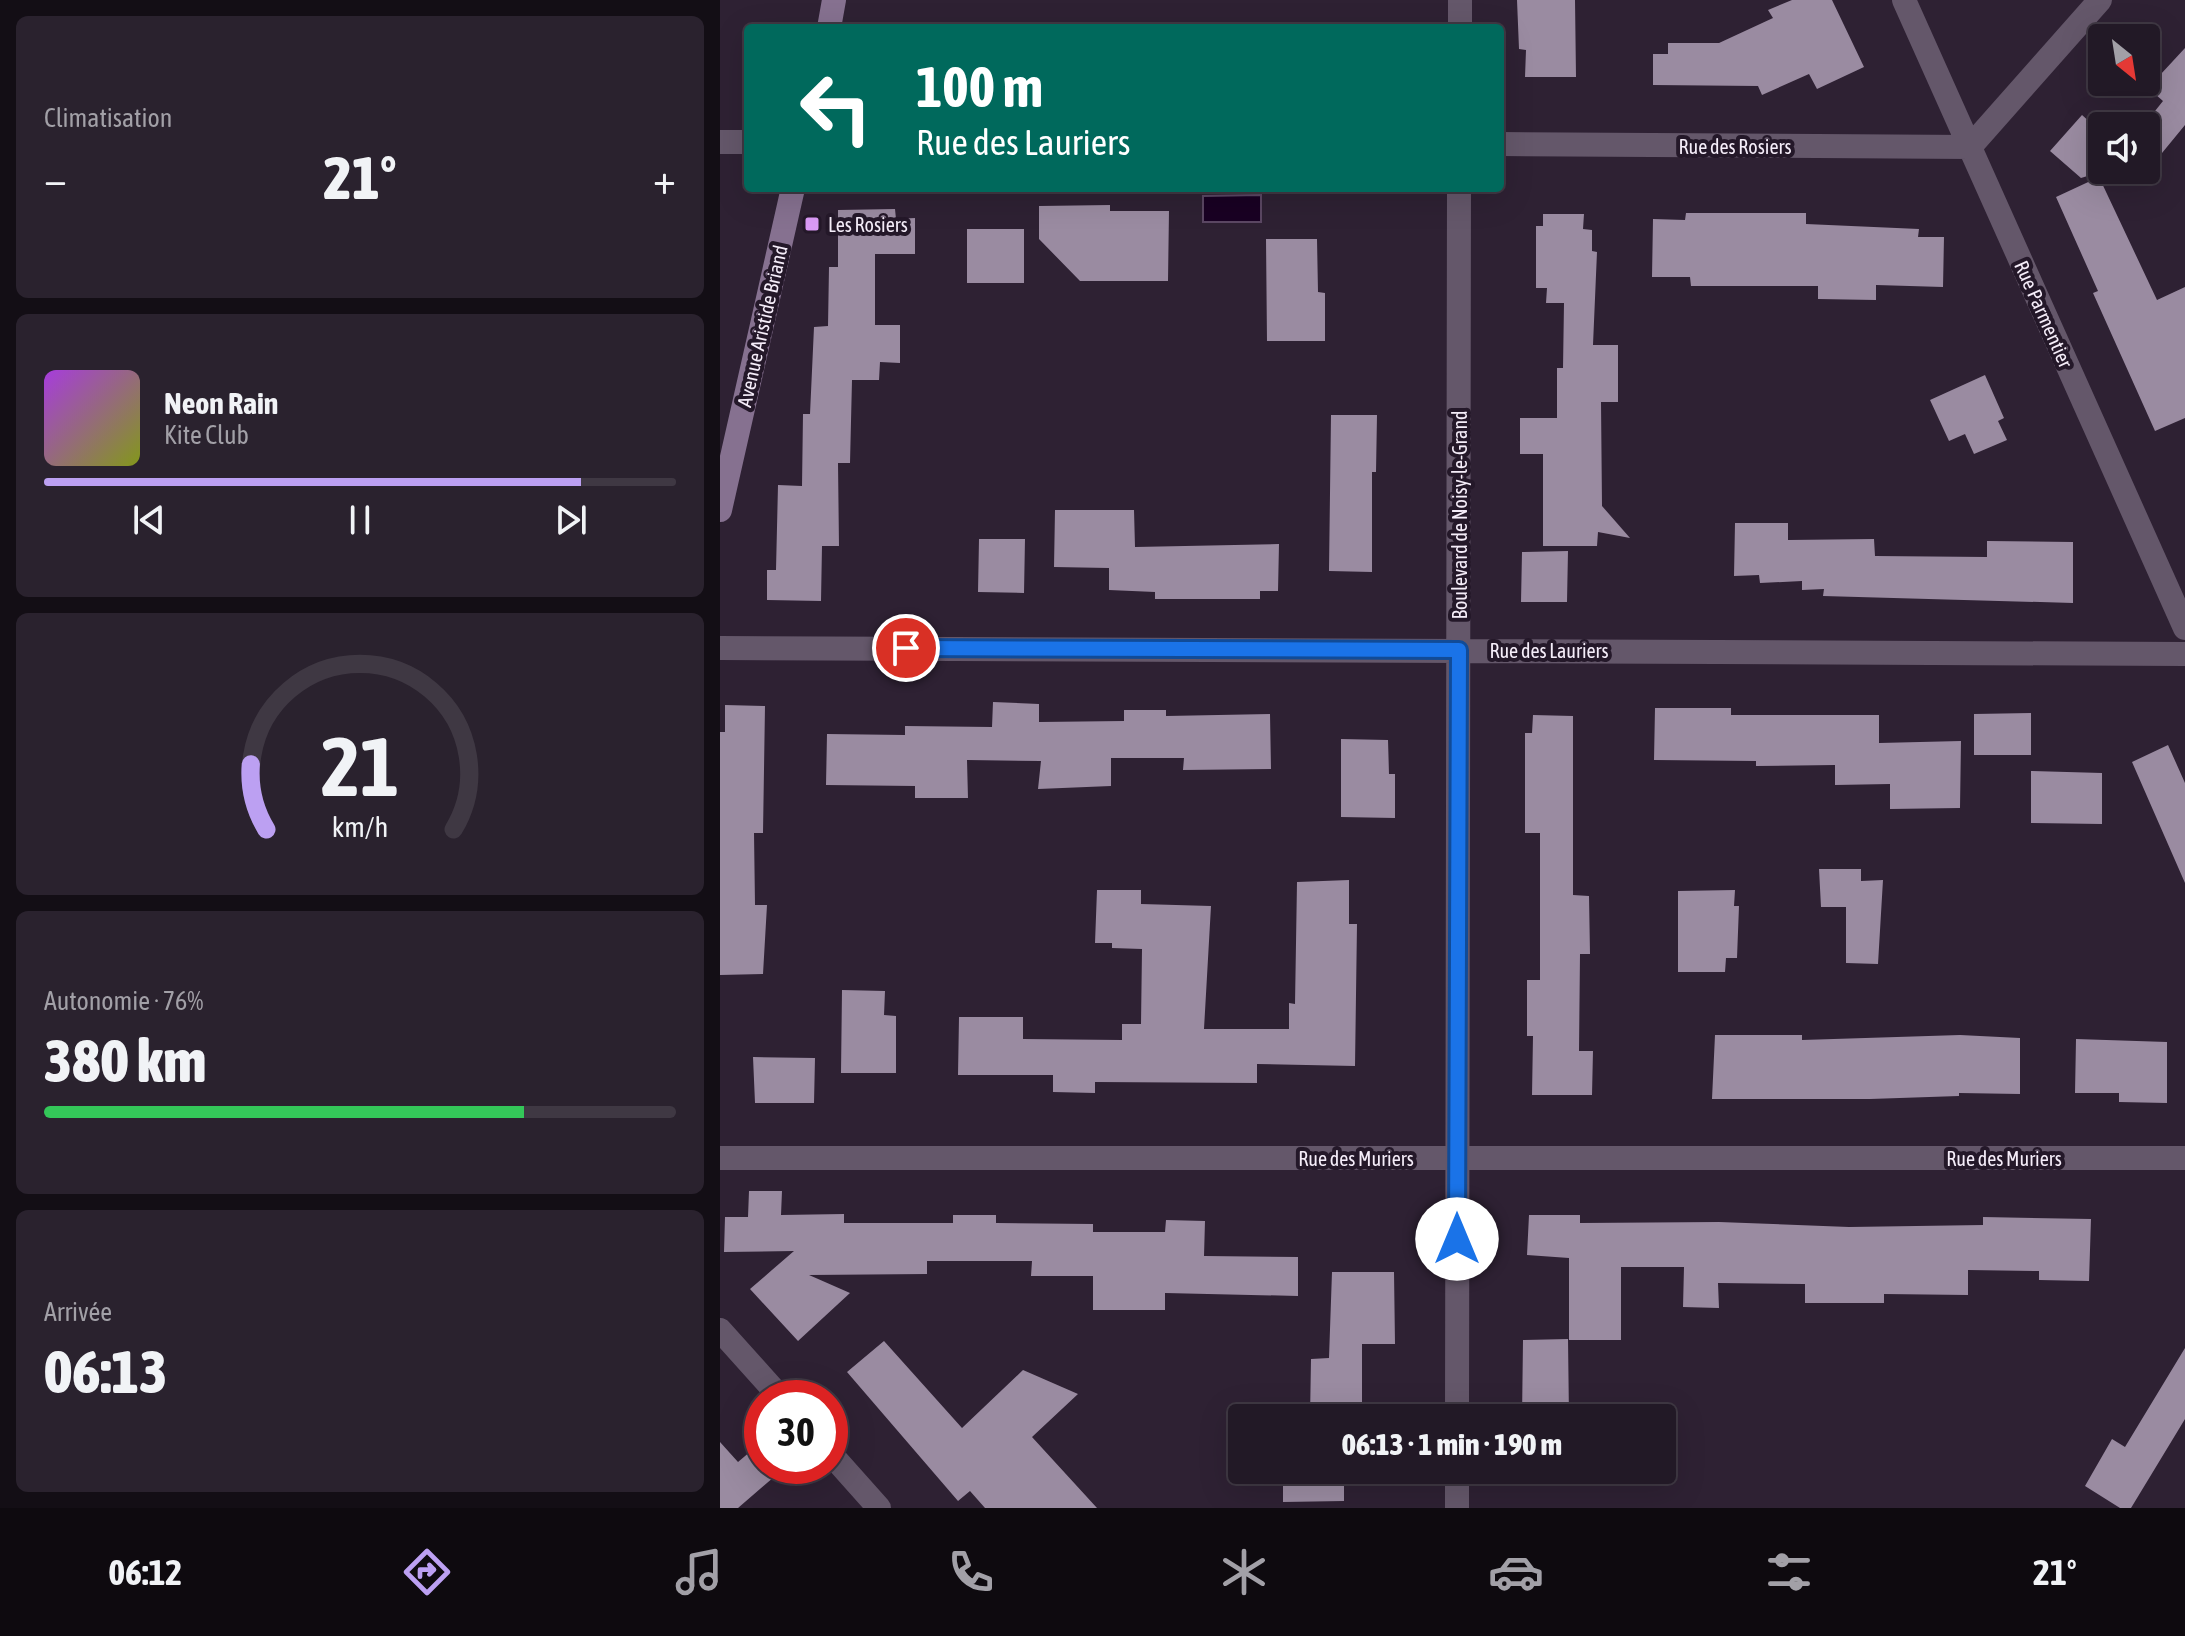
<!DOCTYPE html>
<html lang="fr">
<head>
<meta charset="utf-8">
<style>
  :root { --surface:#221926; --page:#2a222e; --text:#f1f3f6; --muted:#a2a0a7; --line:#3f3843; --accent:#bca0f2 }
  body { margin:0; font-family:"Asap Condensed",sans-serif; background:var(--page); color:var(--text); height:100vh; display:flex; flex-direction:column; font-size:30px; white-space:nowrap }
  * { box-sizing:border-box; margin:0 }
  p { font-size:26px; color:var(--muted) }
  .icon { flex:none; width:44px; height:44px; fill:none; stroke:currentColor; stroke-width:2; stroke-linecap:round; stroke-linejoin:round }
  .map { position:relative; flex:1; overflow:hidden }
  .details { display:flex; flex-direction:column; gap:16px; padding:16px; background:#130e15; width:720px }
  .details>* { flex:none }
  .guide { position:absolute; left:24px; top:24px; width:760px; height:168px; border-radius:8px; box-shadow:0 8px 32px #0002,0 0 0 2px var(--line); background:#00695c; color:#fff; overflow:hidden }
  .needle { width:52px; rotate:150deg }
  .buttons { position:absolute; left:1368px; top:24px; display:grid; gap:16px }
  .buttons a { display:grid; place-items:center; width:72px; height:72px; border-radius:8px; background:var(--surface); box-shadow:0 8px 32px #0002,0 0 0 2px var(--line); font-size:40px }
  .speed { position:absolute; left:24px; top:1380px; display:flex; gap:16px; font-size:40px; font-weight:700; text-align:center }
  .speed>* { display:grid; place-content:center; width:104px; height:104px; border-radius:50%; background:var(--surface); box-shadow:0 8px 32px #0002,0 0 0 2px var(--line); line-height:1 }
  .speed .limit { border:12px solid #d22; background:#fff; color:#111 }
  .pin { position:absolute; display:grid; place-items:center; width:68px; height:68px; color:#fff; margin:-34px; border:4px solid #fff; border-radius:50%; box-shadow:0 2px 8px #0007 }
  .me { position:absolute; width:88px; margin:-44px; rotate:0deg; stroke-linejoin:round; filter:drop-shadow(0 0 6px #0008) }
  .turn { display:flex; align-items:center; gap:28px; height:168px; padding:0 40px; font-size:36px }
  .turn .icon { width:104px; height:104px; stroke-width:2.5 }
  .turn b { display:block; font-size:56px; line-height:68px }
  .big { font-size:60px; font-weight:800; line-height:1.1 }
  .details .card { flex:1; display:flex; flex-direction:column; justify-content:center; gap:12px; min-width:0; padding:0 28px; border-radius:12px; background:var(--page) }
  .details .dial { align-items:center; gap:0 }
  .dial svg { height:208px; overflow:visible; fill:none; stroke:var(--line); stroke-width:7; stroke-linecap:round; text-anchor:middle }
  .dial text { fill:var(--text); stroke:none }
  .song { display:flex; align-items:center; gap:24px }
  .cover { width:96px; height:96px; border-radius:12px; background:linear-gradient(135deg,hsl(280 70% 55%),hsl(70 70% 35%)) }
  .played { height:8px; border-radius:4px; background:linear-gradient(90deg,var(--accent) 85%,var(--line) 85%) }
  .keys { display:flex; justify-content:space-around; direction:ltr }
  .heat { display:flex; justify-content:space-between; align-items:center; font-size:44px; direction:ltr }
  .charge { height:12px; border-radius:6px; background:linear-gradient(90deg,#34c759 76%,var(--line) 0) }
  .trip { position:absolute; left:508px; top:1404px; width:448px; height:80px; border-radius:8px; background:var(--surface); box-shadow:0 8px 32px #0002,0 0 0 2px var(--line); font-weight:800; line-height:80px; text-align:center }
  .tabs { display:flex; height:128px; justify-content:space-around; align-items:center; background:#0e0a0f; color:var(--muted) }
  .tabs .icon { width:56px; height:56px }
  .tabs .active { color:var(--accent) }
  .tabs b { font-size:36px; color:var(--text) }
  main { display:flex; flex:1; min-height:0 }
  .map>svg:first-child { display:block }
  .water { fill:#190023; stroke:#5b4763; stroke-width:2 }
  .building { fill:#9a8ba1 }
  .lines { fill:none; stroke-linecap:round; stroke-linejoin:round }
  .street { stroke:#64576a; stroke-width:24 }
  .secondary { stroke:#867190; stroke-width:24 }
  .route-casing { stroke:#114b97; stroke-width:20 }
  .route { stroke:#1a73e8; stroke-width:14 }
  .poi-dot { fill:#da9af6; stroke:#241829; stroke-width:3 }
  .labels { text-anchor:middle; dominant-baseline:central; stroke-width:8; stroke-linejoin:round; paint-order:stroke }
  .street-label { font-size:20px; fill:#f5edf9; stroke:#241829 }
  .poi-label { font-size:20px; fill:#f5edf9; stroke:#241829; text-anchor:start }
</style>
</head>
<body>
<main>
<section class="details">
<div class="card"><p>Climatisation</p>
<div class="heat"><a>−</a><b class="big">21°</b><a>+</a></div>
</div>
<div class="card">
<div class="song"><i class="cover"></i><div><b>Neon Rain</b><p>Kite Club</p></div></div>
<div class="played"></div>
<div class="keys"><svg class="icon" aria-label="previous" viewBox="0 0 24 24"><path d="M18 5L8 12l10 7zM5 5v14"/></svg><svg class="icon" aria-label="pause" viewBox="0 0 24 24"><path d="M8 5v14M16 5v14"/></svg><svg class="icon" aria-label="next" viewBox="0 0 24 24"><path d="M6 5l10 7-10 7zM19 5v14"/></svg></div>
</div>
<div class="card dial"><svg viewBox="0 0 100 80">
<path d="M14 69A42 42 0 1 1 86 69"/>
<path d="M14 69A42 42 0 0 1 8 44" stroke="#bca0f2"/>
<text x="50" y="56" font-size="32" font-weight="700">21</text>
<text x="50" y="72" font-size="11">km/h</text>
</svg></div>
<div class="card"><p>Autonomie · 76%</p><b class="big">380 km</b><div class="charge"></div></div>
<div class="card"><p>Arrivée</p><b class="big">06:13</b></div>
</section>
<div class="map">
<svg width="1465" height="1508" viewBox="0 0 1465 1508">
  <rect width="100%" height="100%" fill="#2e2133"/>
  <path class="water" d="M 541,195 L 541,222 L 483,222 L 483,196 Z"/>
  <path class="building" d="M 797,0 L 855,0 L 856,77 L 805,77 L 806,50 L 799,49 Z
    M 1072,0 L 1112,0 L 1144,67 L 1097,89 L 1089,74 L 1042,95 L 1038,86 L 933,85 L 933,54 L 948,54 L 948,43 L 999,43 L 1053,18 L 1048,10 Z
    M 1465,48 L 1465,125 L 1442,153 L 1426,158 L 1423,126 L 1443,101 L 1428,88 Z
    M 1362,115 L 1382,133 L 1382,170 L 1387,170 L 1361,178 L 1330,151 Z
    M 1379,177 L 1437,300 L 1465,287 L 1465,418 L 1435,431 L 1373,293 L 1378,291 L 1336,197 Z
    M 390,205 L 390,211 L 449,211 L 448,281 L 360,281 L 319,239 L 319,206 Z
    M 175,209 L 176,219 L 195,218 L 195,254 L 155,254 L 155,325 L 180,325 L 180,363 L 160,362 L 159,380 L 132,380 L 130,463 L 118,463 L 119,546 L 102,546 L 101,601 L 47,600 L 47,570 L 56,570 L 58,485 L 82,486 L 83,414 L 90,414 L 94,327 L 108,326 L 109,267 L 118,267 L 118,210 Z
    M 966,213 L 1086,213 L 1086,224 L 1199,229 L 1198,237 L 1224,237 L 1223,287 L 1156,285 L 1156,300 L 1098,299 L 1098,286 L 971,286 L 970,277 L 932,277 L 933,219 L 965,220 Z
    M 823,214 L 864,214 L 863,229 L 872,230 L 872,251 L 877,252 L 873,345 L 898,345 L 898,402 L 881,402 L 882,506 L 910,538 L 878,532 L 877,546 L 823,546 L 823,454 L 800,454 L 800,418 L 837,418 L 837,368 L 843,368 L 844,303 L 826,303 L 827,288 L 816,288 L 816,226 L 823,226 Z
    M 247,229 L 304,229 L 304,283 L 247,283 Z
    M 546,239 L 597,239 L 598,292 L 605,293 L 605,341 L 547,341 Z
    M 1265,375 L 1284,418 L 1278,421 L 1287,440 L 1254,454 L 1245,434 L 1229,441 L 1210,400 Z
    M 611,415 L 657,415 L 656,472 L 652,472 L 652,572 L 609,571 Z
    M 335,510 L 414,510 L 415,547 L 559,544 L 558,591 L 540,591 L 540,599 L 435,599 L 435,592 L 389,590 L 389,568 L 334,567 Z
    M 1015,523 L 1068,523 L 1068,540 L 1154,539 L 1155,556 L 1267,557 L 1267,541 L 1353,542 L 1353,603 L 1103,596 L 1104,589 L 1082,590 L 1082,581 L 1040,583 L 1039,575 L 1014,576 Z
    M 259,539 L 305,539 L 304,593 L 258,592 Z
    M 848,551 L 847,602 L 801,602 L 802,552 Z
    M 273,702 L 319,704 L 319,722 L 404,721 L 404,710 L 446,710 L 446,716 L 550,714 L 551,769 L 463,770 L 464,758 L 391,758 L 391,786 L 318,789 L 321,761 L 247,760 L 248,798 L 195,798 L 195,786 L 106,785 L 107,734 L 185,735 L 185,726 L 272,727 Z
    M 5,705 L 45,706 L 43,833 L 34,833 L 35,905 L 47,905 L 43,974 L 0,975 L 0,732 L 5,732 Z
    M 935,708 L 1011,708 L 1011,715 L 1159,715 L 1159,743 L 1241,741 L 1240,808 L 1170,809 L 1170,784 L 1115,785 L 1115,765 L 1036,766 L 1036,761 L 934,760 Z
    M 1311,713 L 1311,755 L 1254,755 L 1254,714 Z
    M 813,715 L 853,716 L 853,895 L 869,896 L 870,954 L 860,954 L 859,1051 L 873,1051 L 872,1095 L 812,1095 L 813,1036 L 807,1036 L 807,980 L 820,980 L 820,833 L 805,833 L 805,733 L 812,733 Z
    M 621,739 L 668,740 L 669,774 L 675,774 L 675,818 L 621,817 Z
    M 1448,745 L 1465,783 L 1465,883 L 1412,762 Z
    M 1311,771 L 1382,773 L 1382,824 L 1311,823 Z
    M 1099,869 L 1141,869 L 1141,881 L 1163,880 L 1158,964 L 1126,963 L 1126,907 L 1101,907 Z
    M 629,880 L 629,924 L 637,924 L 635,1066 L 537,1064 L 537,1083 L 375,1082 L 375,1093 L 333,1092 L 333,1075 L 238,1075 L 239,1017 L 303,1017 L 303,1039 L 402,1040 L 402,1024 L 421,1024 L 422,949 L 392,948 L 392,943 L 375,943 L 377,890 L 421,890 L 421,904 L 491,906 L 484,1029 L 569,1029 L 569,1003 L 575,1004 L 577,882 Z
    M 1015,890 L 1014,906 L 1019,906 L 1017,958 L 1006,958 L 1005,972 L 958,972 L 958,891 Z
    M 122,990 L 165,991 L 164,1015 L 176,1016 L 176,1073 L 121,1073 Z
    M 995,1035 L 1082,1035 L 1082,1040 L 1240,1035 L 1300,1038 L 1300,1094 L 1239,1093 L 1239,1096 L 1150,1099 L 992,1099 Z
    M 1356,1039 L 1447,1042 L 1447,1103 L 1399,1102 L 1399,1093 L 1355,1093 Z
    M 33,1057 L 95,1058 L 94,1103 L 35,1103 Z
    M 29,1191 L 62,1191 L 61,1215 L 124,1214 L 124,1223 L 233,1223 L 233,1215 L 276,1215 L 276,1223 L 373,1224 L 373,1232 L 445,1232 L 446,1220 L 485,1221 L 484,1256 L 578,1257 L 578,1296 L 445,1293 L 445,1310 L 373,1310 L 373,1276 L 311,1276 L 312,1261 L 207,1261 L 207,1274 L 89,1275 L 130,1293 L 78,1341 L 30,1289 L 74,1251 L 4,1252 L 5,1217 L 28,1217 Z
    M 809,1215 L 860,1215 L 860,1223 L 999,1222 L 1129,1227 L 1263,1225 L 1263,1217 L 1371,1219 L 1369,1281 L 1319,1280 L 1319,1271 L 1248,1270 L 1248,1295 L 1164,1294 L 1164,1303 L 1085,1303 L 1085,1284 L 998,1283 L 999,1308 L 963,1307 L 964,1267 L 901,1267 L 901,1340 L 849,1340 L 849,1258 L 807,1255 Z
    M 612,1272 L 674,1272 L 675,1344 L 642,1344 L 642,1418 L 590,1418 L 591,1359 L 609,1358 Z
    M 848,1339 L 849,1418 L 802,1418 L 803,1340 Z
    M 164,1341 L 242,1428 L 303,1370 L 358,1394 L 312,1437 L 377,1508 L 265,1508 L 250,1491 L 238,1501 L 127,1372 Z
    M 1465,1348 L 1465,1419 L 1411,1508 L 1400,1508 L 1365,1486 L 1392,1439 L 1405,1447 Z
    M 0,1442 L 18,1462 L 31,1451 L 54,1477 L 18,1508 L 0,1508 Z
    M 563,1470 L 624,1470 L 624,1501 L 563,1502 Z
    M 801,1470 L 849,1470 L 849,1484 L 801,1484 Z"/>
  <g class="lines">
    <path class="street" d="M 1184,0 L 1465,628
      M 740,28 L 740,0
      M 0,142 L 28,142
      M 780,144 L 1250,147 L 1380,0
      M 0,648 L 1465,654
      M 0,1158 L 1465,1158
      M 0,1330 L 61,1398
      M 737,1418 L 739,188
      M 110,1453 L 159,1508
      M 737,1470 L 737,1508"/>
    <path class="secondary" d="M 109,28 L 114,0
      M 0,510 L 73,188"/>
  </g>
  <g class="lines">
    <defs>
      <path id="route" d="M 186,648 L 739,650 L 737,1239"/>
    </defs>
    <use href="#route" class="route-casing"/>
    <use href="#route" class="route"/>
  </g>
  <rect class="poi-dot" x="84" y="216" width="16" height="16" rx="4"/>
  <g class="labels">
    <g class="street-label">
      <text x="1015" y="146">Rue des Rosiers</text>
      <text transform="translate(1324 314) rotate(66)">Rue Parmentier</text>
      <text transform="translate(42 326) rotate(-77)">Avenue Aristide Briand</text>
      <text transform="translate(739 515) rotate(-90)">Boulevard de Noisy-le-Grand</text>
      <text x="829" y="650">Rue des Lauriers</text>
      <text x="636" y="1158">Rue des Muriers</text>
      <text x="1284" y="1158">Rue des Muriers</text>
    </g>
    <g class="poi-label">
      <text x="108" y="224">Les Rosiers</text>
    </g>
  </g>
</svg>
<div class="buttons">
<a><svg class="needle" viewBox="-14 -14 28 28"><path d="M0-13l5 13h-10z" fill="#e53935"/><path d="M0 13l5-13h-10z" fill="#a2a0a7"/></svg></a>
<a><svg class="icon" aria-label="sound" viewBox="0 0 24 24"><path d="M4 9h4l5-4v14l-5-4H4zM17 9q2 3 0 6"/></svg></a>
</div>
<div class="speed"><div class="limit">30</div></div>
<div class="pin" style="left:186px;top:648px;background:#d93025"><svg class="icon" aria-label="arrive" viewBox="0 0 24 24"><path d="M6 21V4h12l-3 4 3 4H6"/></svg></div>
<svg class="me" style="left:737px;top:1239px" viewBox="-20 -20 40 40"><circle r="19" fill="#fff"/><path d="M0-13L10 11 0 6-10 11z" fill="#1a73e8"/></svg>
<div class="trip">06:13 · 1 min · 190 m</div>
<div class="guide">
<div class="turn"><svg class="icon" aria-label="left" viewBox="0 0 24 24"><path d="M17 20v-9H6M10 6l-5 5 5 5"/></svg><div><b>100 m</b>Rue des Lauriers</div></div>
</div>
</div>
</main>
<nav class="tabs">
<b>06:12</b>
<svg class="icon active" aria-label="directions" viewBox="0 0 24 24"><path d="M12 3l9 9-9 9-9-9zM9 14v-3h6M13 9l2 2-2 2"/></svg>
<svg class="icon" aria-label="music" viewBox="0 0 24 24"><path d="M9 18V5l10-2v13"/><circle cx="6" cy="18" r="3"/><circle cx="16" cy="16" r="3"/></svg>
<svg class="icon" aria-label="phone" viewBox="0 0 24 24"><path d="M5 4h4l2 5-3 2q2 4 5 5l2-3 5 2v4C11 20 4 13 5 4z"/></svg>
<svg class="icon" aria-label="climate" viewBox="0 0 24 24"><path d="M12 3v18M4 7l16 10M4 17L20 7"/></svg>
<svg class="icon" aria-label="car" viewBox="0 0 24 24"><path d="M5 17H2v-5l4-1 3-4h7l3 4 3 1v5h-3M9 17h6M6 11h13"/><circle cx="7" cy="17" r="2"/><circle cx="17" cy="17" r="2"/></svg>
<svg class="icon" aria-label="filters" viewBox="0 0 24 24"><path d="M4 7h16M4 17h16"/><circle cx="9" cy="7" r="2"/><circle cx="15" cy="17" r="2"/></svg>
<b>21°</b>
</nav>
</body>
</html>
